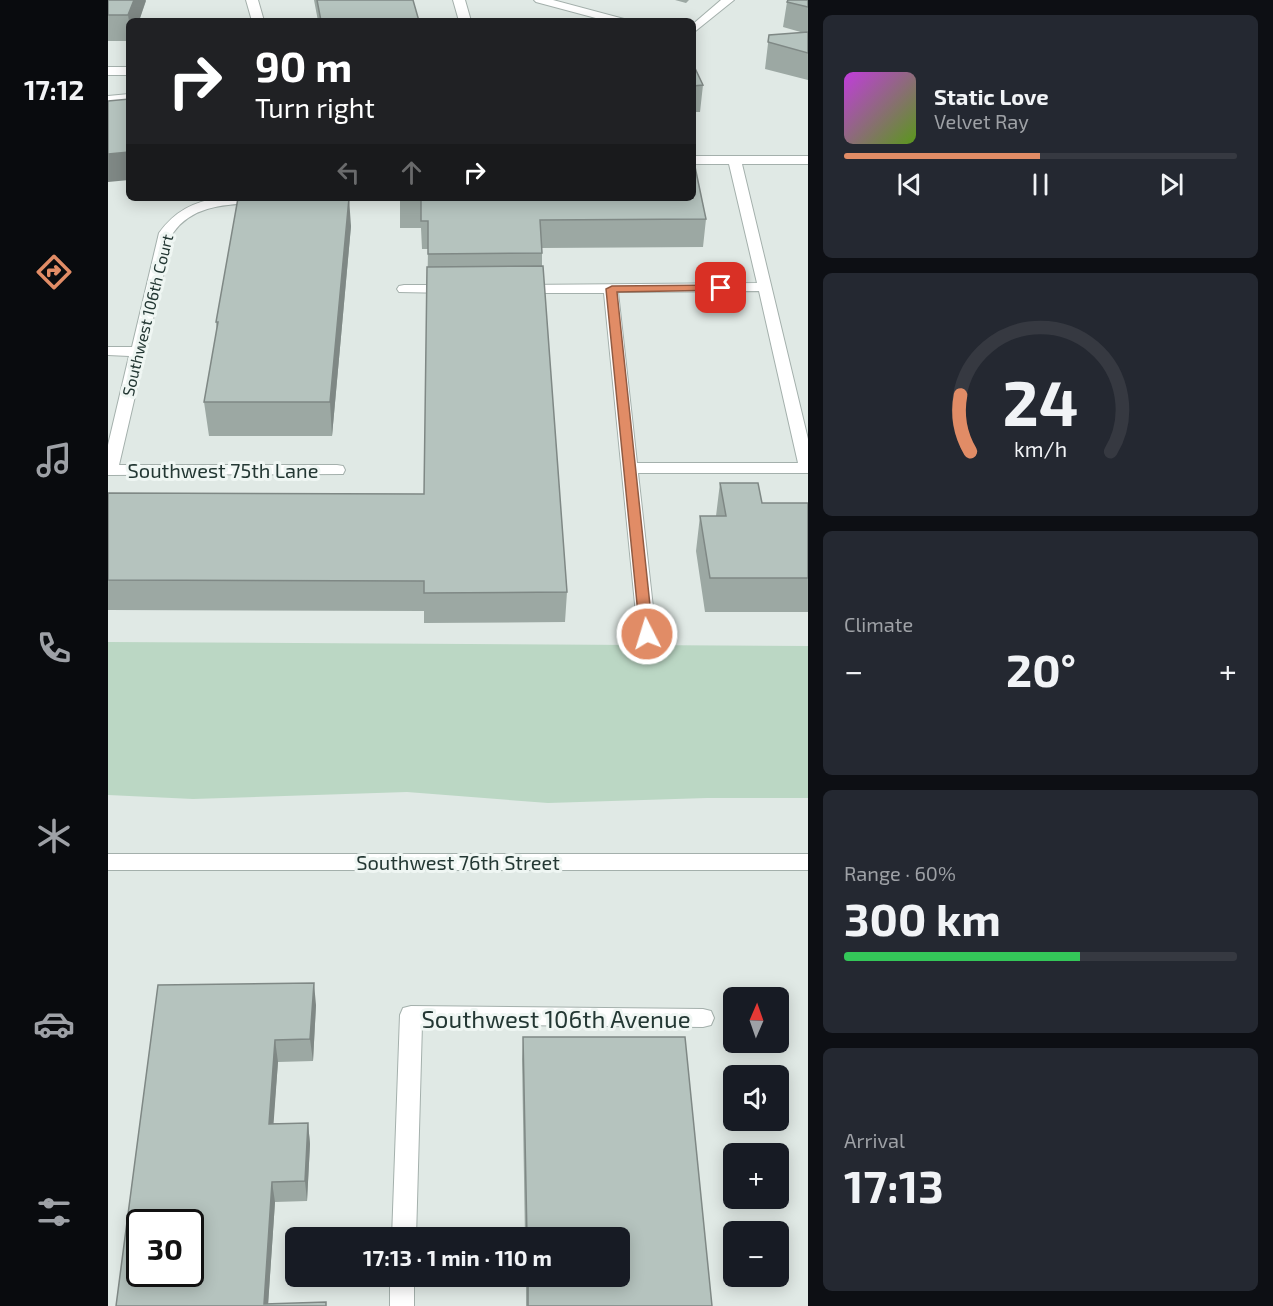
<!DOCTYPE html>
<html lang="en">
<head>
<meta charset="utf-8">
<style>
  :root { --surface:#171b24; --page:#242831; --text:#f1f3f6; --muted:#9ea1a6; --line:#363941; --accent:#e18c66 }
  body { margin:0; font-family:"Exo 2",sans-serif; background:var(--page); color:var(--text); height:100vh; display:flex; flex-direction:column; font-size:22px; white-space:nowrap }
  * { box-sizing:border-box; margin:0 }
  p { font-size:20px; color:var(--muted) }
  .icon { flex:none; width:33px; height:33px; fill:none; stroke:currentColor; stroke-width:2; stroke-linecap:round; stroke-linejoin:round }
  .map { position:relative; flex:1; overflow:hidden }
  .details { display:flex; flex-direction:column; gap:15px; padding:15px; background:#0d0f14; width:465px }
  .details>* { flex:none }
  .guide { position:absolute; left:18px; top:18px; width:570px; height:183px; border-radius:9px; box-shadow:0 3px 15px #0003; background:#202124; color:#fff; overflow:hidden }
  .needle { width:39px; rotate:2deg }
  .controls { position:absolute; left:615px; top:987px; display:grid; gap:12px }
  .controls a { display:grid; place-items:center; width:66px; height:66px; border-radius:9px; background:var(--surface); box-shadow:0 3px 15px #0003; font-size:30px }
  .speed { position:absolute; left:18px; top:1209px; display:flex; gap:12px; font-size:30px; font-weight:700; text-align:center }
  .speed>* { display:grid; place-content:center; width:78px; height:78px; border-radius:50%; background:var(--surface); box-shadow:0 3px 15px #0003; line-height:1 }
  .speed .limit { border:3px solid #111; border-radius:9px; background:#fff; color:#111 }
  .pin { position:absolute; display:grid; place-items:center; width:51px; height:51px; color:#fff; margin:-26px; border-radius:12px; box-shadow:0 3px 9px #0006 }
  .me { position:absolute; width:66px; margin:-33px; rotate:355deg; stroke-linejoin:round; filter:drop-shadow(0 0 4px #0008) }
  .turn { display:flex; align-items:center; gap:21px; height:126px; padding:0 30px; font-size:27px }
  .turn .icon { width:78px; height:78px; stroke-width:2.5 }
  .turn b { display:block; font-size:42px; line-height:51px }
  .lanes { display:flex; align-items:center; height:57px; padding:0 30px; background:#0003; justify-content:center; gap:30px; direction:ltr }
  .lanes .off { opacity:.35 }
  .big { font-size:45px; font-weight:700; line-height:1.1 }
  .details .tile { flex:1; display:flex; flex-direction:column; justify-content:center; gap:9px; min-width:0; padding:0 21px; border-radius:9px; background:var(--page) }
  .details .dial { align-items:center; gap:0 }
  .dial svg { height:156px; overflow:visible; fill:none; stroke:var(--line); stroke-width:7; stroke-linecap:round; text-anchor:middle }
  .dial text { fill:var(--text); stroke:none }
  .song { display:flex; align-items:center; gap:18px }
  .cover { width:72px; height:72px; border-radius:9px; background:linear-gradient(135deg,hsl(290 70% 55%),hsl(90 70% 35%)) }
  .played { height:6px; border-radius:3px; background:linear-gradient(90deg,var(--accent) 50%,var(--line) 50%) }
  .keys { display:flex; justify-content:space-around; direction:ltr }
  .heat { display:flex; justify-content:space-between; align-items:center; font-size:33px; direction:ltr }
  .charge { height:9px; border-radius:4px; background:linear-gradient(90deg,#34c759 60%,var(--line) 0) }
  .trip { position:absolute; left:177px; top:1227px; width:345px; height:60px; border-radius:9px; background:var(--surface); box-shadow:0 3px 15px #0003; font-weight:700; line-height:60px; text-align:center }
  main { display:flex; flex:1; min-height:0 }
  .dock { display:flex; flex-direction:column; width:108px; justify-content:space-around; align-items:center; background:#090b0e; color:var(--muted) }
  .dock .icon { width:42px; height:42px }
  .dock .on { color:var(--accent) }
  .dock b { font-size:27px; color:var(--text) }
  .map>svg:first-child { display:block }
  .green { fill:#bbd7c4 }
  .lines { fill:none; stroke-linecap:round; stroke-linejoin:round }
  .minor-casing { stroke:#a4b0ac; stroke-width:2 }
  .tertiary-casing { stroke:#a4b0ac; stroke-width:2 }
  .minor { fill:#fff; fill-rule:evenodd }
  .tertiary { fill:#fff; fill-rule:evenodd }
  .wall { fill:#9ca8a3 }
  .shaded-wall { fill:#7f8885 }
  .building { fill:#b5c3be; stroke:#7f8885; stroke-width:1.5; fill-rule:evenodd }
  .route { fill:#e18c66; stroke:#925b42; stroke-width:1.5 }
  .labels { text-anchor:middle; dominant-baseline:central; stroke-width:6; stroke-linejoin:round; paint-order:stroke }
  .far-street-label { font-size:16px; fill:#233733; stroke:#eff6f3 }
  .street-label { font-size:20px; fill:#233733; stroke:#eff6f3 }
  .near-street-label { font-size:24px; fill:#233733; stroke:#eff6f3 }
</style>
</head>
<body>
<main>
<nav class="dock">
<b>17:12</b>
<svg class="icon on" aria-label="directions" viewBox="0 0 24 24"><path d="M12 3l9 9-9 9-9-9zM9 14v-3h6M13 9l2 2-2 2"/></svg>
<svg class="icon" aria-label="music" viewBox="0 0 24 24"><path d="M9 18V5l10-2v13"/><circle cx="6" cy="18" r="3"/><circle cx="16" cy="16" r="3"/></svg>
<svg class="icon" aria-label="phone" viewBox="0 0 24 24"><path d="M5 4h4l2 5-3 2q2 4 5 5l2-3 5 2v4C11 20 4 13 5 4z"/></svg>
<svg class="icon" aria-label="climate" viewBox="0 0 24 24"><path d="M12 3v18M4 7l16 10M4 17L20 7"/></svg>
<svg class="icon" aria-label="car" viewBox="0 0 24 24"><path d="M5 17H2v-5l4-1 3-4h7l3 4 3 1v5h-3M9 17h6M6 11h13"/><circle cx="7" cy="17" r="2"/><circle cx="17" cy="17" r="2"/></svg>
<svg class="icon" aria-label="filters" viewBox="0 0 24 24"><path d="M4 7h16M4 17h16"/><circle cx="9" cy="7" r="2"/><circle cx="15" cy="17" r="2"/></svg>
</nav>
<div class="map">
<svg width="700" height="1306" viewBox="0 0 700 1306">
  <rect width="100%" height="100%" fill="#e0e9e5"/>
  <path class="green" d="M 0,642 L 700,646 L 700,798 L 599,798 L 440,803 L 299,792 L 85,799 L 0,795 Z"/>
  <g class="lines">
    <defs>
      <path id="minor" d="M 138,0 L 150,0 L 156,21 L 144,21 Z
        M 345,0 L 357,0 L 363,21 L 351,21 Z
        M 426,0 L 445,0 L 516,19 L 518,21 L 499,21 L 428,2 Z
        M 613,0 L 626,0 L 585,33 L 585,24 Z
        M 0,67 L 21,67 L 21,75 L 0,75 Z
        M 21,94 L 21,102 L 0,104 L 0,96 Z
        M 585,156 L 700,156 L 700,164 L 634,164 L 700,439 L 700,473 L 530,473 L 548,634 L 545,638 L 539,640 L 533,638 L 530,634 L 496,293 L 413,293 L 406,289 L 413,285 L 649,283 L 621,164 L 585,164 ZM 651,291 L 690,463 L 529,463 L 510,292 Z
        M 111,198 L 165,198 C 159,203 150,203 142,203 C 113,205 83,207 65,233 L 11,465 L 229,465 L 235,466 L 237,470 L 235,474 L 0,475 L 0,445 L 21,356 L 0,355 L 0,347 L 24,347 L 51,233 C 67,211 85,202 111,198 Z
        M 296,285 L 343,285 L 350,289 L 343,293 L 291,292 L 289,289 L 291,286 Z
        M 303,1006 L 595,1009 L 603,1011 L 606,1018 L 603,1025 L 595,1027 L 314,1024 L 308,1238 L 284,1238 L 292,1015 L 295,1008 Z
        M 282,1276 L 306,1276 L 306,1306 L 282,1306 Z"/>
      <path id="tertiary" d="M 0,854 L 700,854 L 700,870 L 0,870 Z"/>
    </defs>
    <use href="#minor" class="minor-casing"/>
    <use href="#tertiary" class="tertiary-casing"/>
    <use href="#minor" class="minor"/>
    <use href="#tertiary" class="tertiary"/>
  </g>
  <path class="wall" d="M 0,0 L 38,1 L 31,21 L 21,21 L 21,41 L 0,41 Z
    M 206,0 L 305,0 L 311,21 L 210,21 Z
    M 567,0 L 581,0 L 578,3 Z
    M 700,0 L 700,80 L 657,69 L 661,35 L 696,33 L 675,27 L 679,2 Z
    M 585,64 L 595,85 L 592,112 L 585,112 Z
    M 292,198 L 598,219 L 595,247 L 434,248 L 434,266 L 459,592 L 457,622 L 316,623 L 316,611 L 0,610 L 0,493 L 316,494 L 320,249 L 314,249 L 313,228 L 292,228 Z
    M 243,226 L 224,436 L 101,436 L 96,402 L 109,332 L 108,322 Z
    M 612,483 L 654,503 L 700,503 L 700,612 L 597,612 L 588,551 L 592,516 L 608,516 Z
    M 50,985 L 208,1005 L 205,1061 L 170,1062 L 165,1123 L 200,1123 L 202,1144 L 199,1201 L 167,1202 L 160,1304 L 8,1306 Z
    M 415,1037 L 604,1306 L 418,1306 L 418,1276 L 512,1276 L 512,1238 L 417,1238 L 414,1059 Z"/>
  <path class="shaded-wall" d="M 26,0 L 38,0 L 31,21 L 21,21 L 20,15 Z
    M 21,152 L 21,180 L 0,182 L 0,154 Z
    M 241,198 L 243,226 L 224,436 L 222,402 Z
    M 206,983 L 208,1005 L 205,1061 L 202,1039 Z
    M 167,1040 L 170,1062 L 164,1145 L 161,1124 Z
    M 200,1123 L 202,1144 L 199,1201 L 197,1181 Z
    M 164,1182 L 167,1202 L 160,1306 L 156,1304 Z"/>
  <path class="building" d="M 0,0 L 26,0 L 20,15 L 0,15 Z
    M 209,0 L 305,0 L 311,21 L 213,21 Z
    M 680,0 L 700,0 L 700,7 L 679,2 Z
    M 700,32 L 700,53 L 660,42 L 661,35 Z
    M 585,64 L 595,85 L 585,86 Z
    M 21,99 L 21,152 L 0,154 L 0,101 Z
    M 585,162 L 586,162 L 598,219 L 432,220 L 434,253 L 320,254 L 320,221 L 313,221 L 313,200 L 292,200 L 292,198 L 585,198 Z
    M 130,198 L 241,198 L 222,402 L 96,402 L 110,322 L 108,322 Z
    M 435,266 L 459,592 L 316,593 L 316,581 L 0,580 L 0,493 L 316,494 L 319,267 Z
    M 612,483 L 650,483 L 654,503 L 700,503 L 700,578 L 602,578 L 592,516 L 618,516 Z
    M 206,983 L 202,1039 L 167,1040 L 161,1124 L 200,1123 L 197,1181 L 164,1182 L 156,1304 L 218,1302 L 218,1306 L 8,1306 L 50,985 ZM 32,1222 L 82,1222 L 82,1274 L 32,1274 Z
    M 415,1037 L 577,1037 L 604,1306 L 420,1306 L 420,1276 L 512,1276 L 512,1238 L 419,1238 Z"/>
  <path class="route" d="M 613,285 L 619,288 L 617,290 L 509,292 L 545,634 L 539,639 L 532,634 L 498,289 L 504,286 Z"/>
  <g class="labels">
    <g class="far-street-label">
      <text transform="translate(39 315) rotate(-76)">Southwest 106th Court</text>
    </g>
    <g class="street-label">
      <text x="115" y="470">Southwest 75th Lane</text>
      <text x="350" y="862">Southwest 76th Street</text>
    </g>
    <g class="near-street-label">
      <text x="448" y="1018">Southwest 106th Avenue</text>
    </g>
  </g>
</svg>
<div class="controls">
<a><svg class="needle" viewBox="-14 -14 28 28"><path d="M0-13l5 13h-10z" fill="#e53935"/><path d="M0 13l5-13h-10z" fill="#9ea1a6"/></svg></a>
<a><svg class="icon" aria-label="sound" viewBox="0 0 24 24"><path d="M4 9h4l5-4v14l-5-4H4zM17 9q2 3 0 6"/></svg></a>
<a>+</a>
<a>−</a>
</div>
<div class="speed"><div class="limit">30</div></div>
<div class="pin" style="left:613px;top:288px;background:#d93025"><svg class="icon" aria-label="arrive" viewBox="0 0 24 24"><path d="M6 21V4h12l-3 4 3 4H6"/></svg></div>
<svg class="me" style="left:539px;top:634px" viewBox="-20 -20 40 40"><circle r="17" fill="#e18c66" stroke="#fff" stroke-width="3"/><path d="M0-11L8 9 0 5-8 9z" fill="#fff"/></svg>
<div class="trip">17:13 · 1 min · 110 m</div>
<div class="guide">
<div class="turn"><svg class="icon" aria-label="right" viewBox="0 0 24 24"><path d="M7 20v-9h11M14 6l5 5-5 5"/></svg><div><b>90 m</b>Turn right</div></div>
<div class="lanes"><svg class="icon off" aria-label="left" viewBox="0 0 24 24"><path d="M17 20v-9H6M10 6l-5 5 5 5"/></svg><svg class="icon off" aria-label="ahead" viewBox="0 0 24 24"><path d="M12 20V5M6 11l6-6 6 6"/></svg><svg class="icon" aria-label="right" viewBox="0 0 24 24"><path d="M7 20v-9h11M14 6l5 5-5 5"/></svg></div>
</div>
</div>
<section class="details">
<div class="tile">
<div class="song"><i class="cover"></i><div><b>Static Love</b><p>Velvet Ray</p></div></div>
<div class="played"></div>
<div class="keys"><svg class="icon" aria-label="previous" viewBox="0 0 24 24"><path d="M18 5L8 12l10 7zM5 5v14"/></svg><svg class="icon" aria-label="pause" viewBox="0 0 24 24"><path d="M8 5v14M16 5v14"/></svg><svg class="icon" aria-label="next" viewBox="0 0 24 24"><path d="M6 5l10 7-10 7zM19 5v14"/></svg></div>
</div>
<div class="tile dial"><svg viewBox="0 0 100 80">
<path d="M14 69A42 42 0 1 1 86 69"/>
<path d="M14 69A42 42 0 0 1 9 40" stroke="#e18c66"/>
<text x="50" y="56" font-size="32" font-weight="700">24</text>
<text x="50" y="72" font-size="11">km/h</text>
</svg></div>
<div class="tile"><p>Climate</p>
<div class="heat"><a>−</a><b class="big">20°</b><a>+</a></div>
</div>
<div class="tile"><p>Range · 60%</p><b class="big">300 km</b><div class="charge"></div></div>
<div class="tile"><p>Arrival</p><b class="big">17:13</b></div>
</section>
</main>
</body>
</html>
